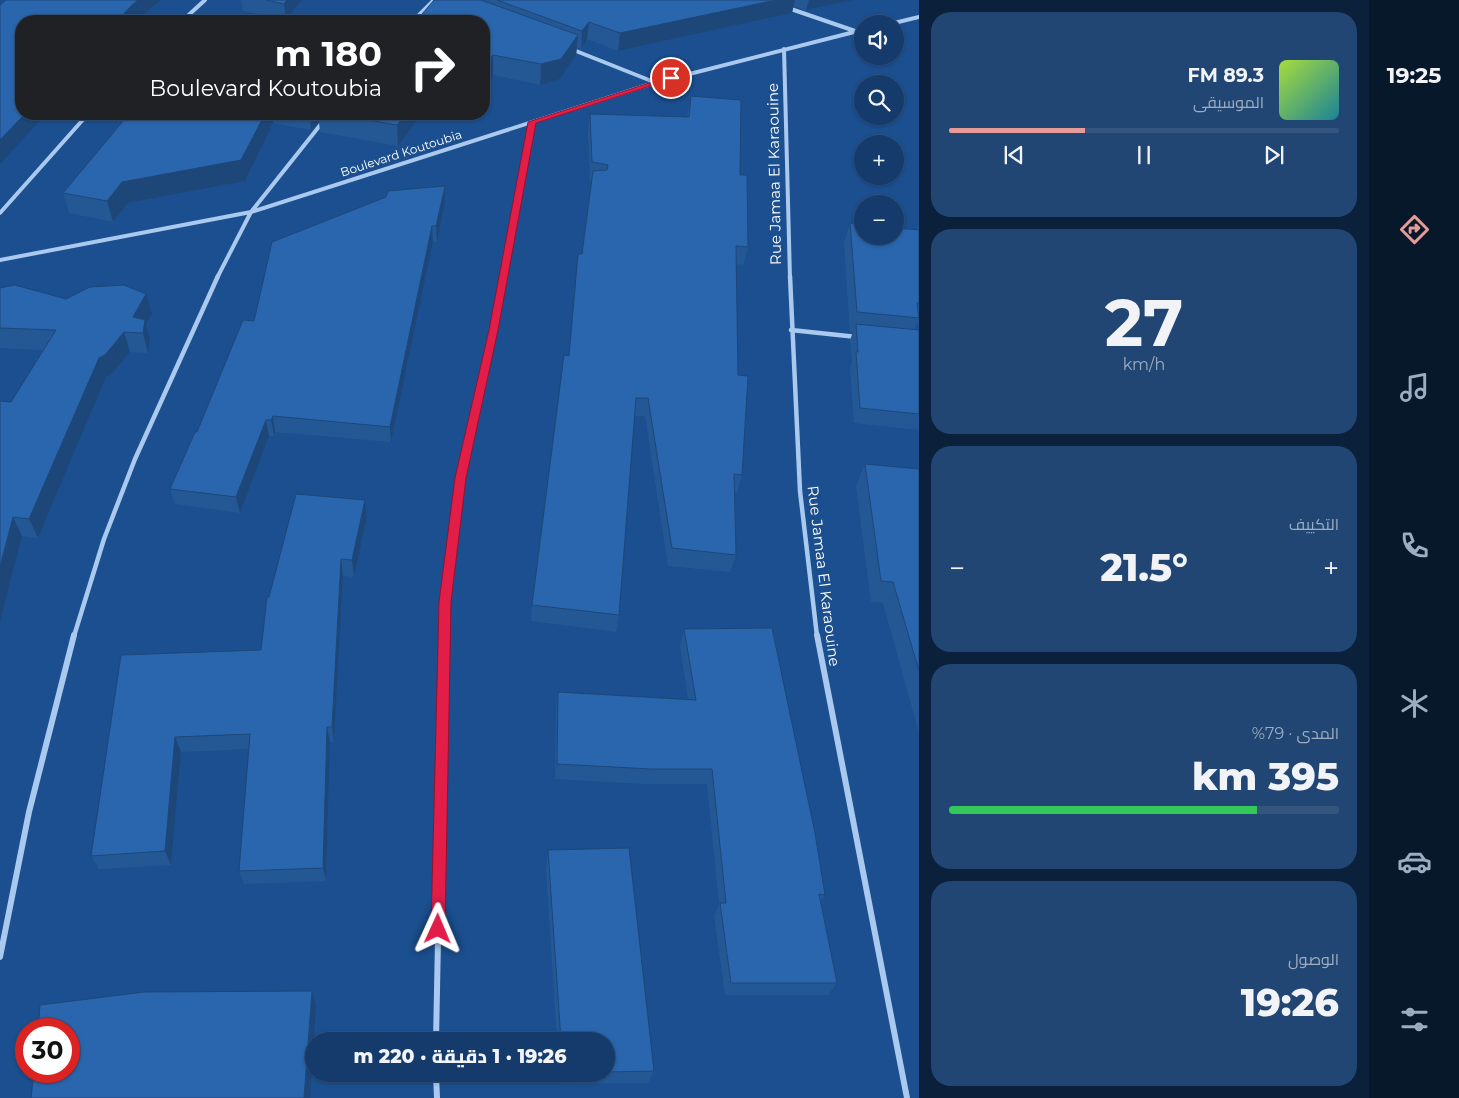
<!DOCTYPE html>
<html lang="ar">
<head>
<meta charset="utf-8">
<style>
  :root { --surface:#143b6b; --page:#214673; --text:#f1f3f6; --muted:#9dadc1; --line:#33557e; --accent:#e69b98 }
  body { margin:0; font-family:Montserrat,Cairo,sans-serif; background:var(--page); color:var(--text); direction:rtl; height:100vh; display:flex; flex-direction:column; font-size:19px; white-space:nowrap }
  * { box-sizing:border-box; margin:0 }
  p { font-size:16px; color:var(--muted) }
  .icon { flex:none; width:28px; height:28px; fill:none; stroke:currentColor; stroke-width:2; stroke-linecap:round; stroke-linejoin:round }
  .map { position:relative; flex:1; overflow:hidden; direction:ltr }
  .panel { display:flex; flex-direction:column; gap:12px; padding:12px; background:#0b203b; width:450px }
  .panel>* { flex:none }
  .top-card { position:absolute; left:15px; top:15px; width:475px; height:105px; border-radius:20px; box-shadow:0 1px 4px #0004,0 0 0 1px var(--line); direction:rtl; background:#202124; color:#fff; overflow:hidden }
  .fabs { position:absolute; left:854px; top:15px; display:grid; gap:10px }
  .fabs a { display:grid; place-items:center; width:50px; height:50px; border-radius:50%; background:var(--surface); box-shadow:0 1px 4px #0004,0 0 0 1px var(--line); font-size:25px }
  .speed { position:absolute; left:15px; top:1018px; display:flex; gap:10px; font-size:25px; font-weight:700; text-align:center }
  .speed>* { display:grid; place-content:center; width:65px; height:65px; border-radius:50%; background:var(--surface); box-shadow:0 1px 4px #0004,0 0 0 1px var(--line); line-height:1 }
  .speed .limit { border:8px solid #d22; background:#fff; color:#111 }
  .pin { position:absolute; display:grid; place-items:center; width:42px; height:42px; color:#fff; margin:-21px; border:2px solid #fff; border-radius:50%; box-shadow:0 1px 5px #0007 }
  .me { position:absolute; width:55px; margin:-28px; rotate:1deg; stroke-linejoin:round; filter:drop-shadow(0 0 4px #0008) }
  .turn { display:flex; align-items:center; gap:18px; height:105px; padding:0 25px; font-size:22px }
  .turn .icon { width:65px; height:65px; stroke-width:2.5 }
  .turn b { display:block; font-size:35px; line-height:42px }
  .big { font-size:38px; font-weight:800; line-height:1.1 }
  .panel .widget { flex:1; display:flex; flex-direction:column; justify-content:center; gap:8px; min-width:0; padding:0 18px; border-radius:20px; background:var(--page) }
  .panel .dial { align-items:center; gap:0 }
  .dial b { font-size:65px; line-height:1 }
  .song { display:flex; align-items:center; gap:15px }
  .cover { width:60px; height:60px; border-radius:8px; background:linear-gradient(135deg,hsl(80 70% 55%),hsl(190 70% 35%)) }
  .played { height:5px; border-radius:2px; background:linear-gradient(90deg,var(--accent) 35%,var(--line) 35%) }
  .keys { display:flex; justify-content:space-around; direction:ltr }
  .heat { display:flex; justify-content:space-between; align-items:center; font-size:28px; direction:ltr }
  .charge { height:8px; border-radius:4px; background:linear-gradient(90deg,#34c759 79%,var(--line) 0) }
  .trip { position:absolute; left:305px; top:1032px; width:310px; height:50px; border-radius:25px; background:var(--surface); box-shadow:0 1px 4px #0004,0 0 0 1px var(--line); font-weight:800; line-height:50px; text-align:center; direction:rtl }
  main { display:flex; flex:1; min-height:0 }
  .menu { display:flex; flex-direction:column; width:90px; justify-content:space-around; align-items:center; background:#08182b; color:var(--muted) }
  .menu .icon { width:35px; height:35px }
  .menu .active { color:var(--accent) }
  .menu b { font-size:22px; color:var(--text) }
  .map>svg:first-child { display:block }
  .lines { fill:none; stroke-linecap:round; stroke-linejoin:round }
  .minor-far2 { stroke:#a9c9ee; stroke-width:4 }
  .minor-far1 { stroke:#a9c9ee; stroke-width:4.5 }
  .minor { stroke:#a9c9ee; stroke-width:6 }
  .wall { fill:#245895 }
  .shaded-wall { fill:#1d4779 }
  .building { fill:#2a66ad; stroke:#1d4779 }
  .route { fill:#e11d48; stroke:#92132f }
  .labels { text-anchor:middle; dominant-baseline:central; stroke-width:5; stroke-linejoin:round; paint-order:stroke }
  .far-street-label { font-size:12px; fill:#fff; stroke:#1b4f8f }
  .street-label { font-size:15px; fill:#fff; stroke:#1b4f8f }
</style>
</head>
<body>
<main>
<nav class="menu">
<b>19:25</b>
<svg class="icon active" aria-label="directions" viewBox="0 0 24 24"><path d="M12 3l9 9-9 9-9-9zM9 14v-3h6M13 9l2 2-2 2"/></svg>
<svg class="icon" aria-label="music" viewBox="0 0 24 24"><path d="M9 18V5l10-2v13"/><circle cx="6" cy="18" r="3"/><circle cx="16" cy="16" r="3"/></svg>
<svg class="icon" aria-label="phone" viewBox="0 0 24 24"><path d="M5 4h4l2 5-3 2q2 4 5 5l2-3 5 2v4C11 20 4 13 5 4z"/></svg>
<svg class="icon" aria-label="climate" viewBox="0 0 24 24"><path d="M12 3v18M4 7l16 10M4 17L20 7"/></svg>
<svg class="icon" aria-label="car" viewBox="0 0 24 24"><path d="M5 17H2v-5l4-1 3-4h7l3 4 3 1v5h-3M9 17h6M6 11h13"/><circle cx="7" cy="17" r="2"/><circle cx="17" cy="17" r="2"/></svg>
<svg class="icon" aria-label="filters" viewBox="0 0 24 24"><path d="M4 7h16M4 17h16"/><circle cx="9" cy="7" r="2"/><circle cx="15" cy="17" r="2"/></svg>
</nav>
<section class="panel">
<div class="widget">
<div class="song"><i class="cover"></i><div><b>89.3 FM</b><p>الموسيقى</p></div></div>
<div class="played"></div>
<div class="keys"><svg class="icon" aria-label="previous" viewBox="0 0 24 24"><path d="M18 5L8 12l10 7zM5 5v14"/></svg><svg class="icon" aria-label="pause" viewBox="0 0 24 24"><path d="M8 5v14M16 5v14"/></svg><svg class="icon" aria-label="next" viewBox="0 0 24 24"><path d="M6 5l10 7-10 7zM19 5v14"/></svg></div>
</div>
<div class="widget dial"><b>27</b><p>km/h</p></div>
<div class="widget"><p>التكييف</p>
<div class="heat"><a>−</a><b class="big">21.5°</b><a>+</a></div>
</div>
<div class="widget"><p>المدى · 79%</p><b class="big">395 km</b><div class="charge"></div></div>
<div class="widget"><p>الوصول</p><b class="big">19:26</b></div>
</section>
<div class="map">
<svg width="919" height="1098" viewBox="0 0 919 1098">
  <rect width="100%" height="100%" fill="#1b4f8f"/>
  <g class="lines">
    <path class="minor-far2" d="M 788,8 L 855,31
      M 182,21 L 205,0
      M 413,21 L 434,0
      M 890,24 L 919,17
      M 571,49 L 654,82
      M 784,49 L 790,278
      M 0,213 L 88,114
      M 0,260 L 251,212 L 654,83 L 862,30
      M 217,278 L 251,212 L 329,114
      M 503,278 L 532,122"/>
    <path class="minor-far1" d="M 790,276 L 800,491 L 817,636
      M 791,330 L 857,337
      M 74,636 L 104,539 L 135,459 L 218,276
      M 444,636 C 447,514 481,396 503,276"/>
    <path class="minor" d="M 817,635 L 907,1098
      M 0,957 L 29,812 L 74,635
      M 436,1041 L 444,635
      M 436,1074 L 437,1098"/>
  </g>
  <path class="wall" d="M 241,0 L 302,0 L 286,19 L 243,11 Z
    M 434,0 L 854,0 L 806,10 L 793,6 L 792,13 L 618,51 L 587,39 L 581,49 L 577,47 L 576,55 L 560,79 L 540,85 L 493,75 Z
    M 691,96 L 740,175 L 748,247 L 743,265 L 736,264 L 738,375 L 742,475 L 737,492 L 735,492 L 736,555 L 730,572 L 668,566 L 645,416 L 634,416 L 619,615 L 616,632 L 531,621 L 532,605 L 569,356 L 592,181 L 590,181 L 588,133 L 590,114 L 687,117 Z
    M 129,114 L 421,114 L 398,146 L 320,132 L 319,122 L 311,130 L 273,123 L 245,181 L 128,203 L 113,222 L 69,213 L 63,193 Z
    M 445,202 L 437,242 L 433,242 L 391,442 L 275,432 L 274,436 L 269,436 L 240,513 L 175,504 L 170,489 L 197,432 L 254,321 Z
    M 850,223 L 919,230 L 919,324 L 917,323 L 914,330 L 919,333 L 919,430 L 854,423 L 850,368 L 852,362 L 850,340 L 853,332 L 850,332 L 844,243 Z
    M 0,288 L 152,314 L 146,324 L 150,340 L 148,353 L 130,352 L 111,375 L 106,377 L 38,538 L 22,536 L 2,615 L 11,402 L 44,350 L 0,348 Z
    M 865,464 L 919,469 L 919,733 L 883,603 L 871,602 L 856,486 Z
    M 365,500 L 367,517 L 354,577 L 343,576 L 334,742 L 330,742 L 326,881 L 244,884 L 239,871 L 249,749 L 181,752 L 171,865 L 99,869 L 91,856 L 121,655 L 261,650 L 269,597 Z
    M 684,629 L 825,895 L 821,901 L 837,983 L 828,995 L 725,995 L 714,916 L 719,904 L 707,784 L 647,784 L 555,779 L 556,708 L 558,692 L 688,700 L 680,645 Z
    M 548,850 L 654,1071 L 648,1083 L 560,1084 L 559,1074 L 606,1074 L 606,1041 L 557,1041 L 546,867 Z"/>
  <path class="shaded-wall" d="M 138,0 L 161,0 L 136,21 L 117,21 L 131,6 Z
    M 287,0 L 302,0 L 286,19 L 284,4 Z
    M 776,0 L 795,0 L 792,13 L 618,51 L 620,33 Z
    M 809,0 L 854,0 L 806,10 Z
    M 589,22 L 587,39 L 581,49 L 582,31 Z
    M 578,35 L 576,55 L 560,79 L 540,85 L 541,64 Z
    M 493,55 L 493,75 L 484,88 L 484,69 Z
    M 25,114 L 46,114 L 0,164 L 0,140 Z
    M 265,114 L 272,114 L 273,123 L 245,181 L 128,203 L 113,222 L 107,201 L 122,182 Z
    M 310,114 L 318,114 L 319,122 L 311,130 Z
    M 406,114 L 421,114 L 398,146 L 397,125 Z
    M 445,186 L 445,202 L 437,242 L 436,226 Z
    M 432,226 L 433,242 L 391,442 L 390,427 Z
    M 146,294 L 152,314 L 146,324 L 150,340 L 148,353 L 143,333 L 133,317 Z
    M 124,332 L 130,352 L 111,375 L 106,377 L 38,538 L 29,519 L 99,358 Z
    M 273,416 L 275,432 L 274,436 L 271,420 Z
    M 266,420 L 269,436 L 240,513 L 236,497 Z
    M 365,500 L 367,517 L 354,577 L 352,560 Z
    M 13,517 L 22,536 L 0,622 L 0,567 Z
    M 341,559 L 343,576 L 334,742 L 332,727 Z
    M 327,727 L 330,742 L 326,881 L 323,868 Z
    M 175,737 L 181,752 L 171,865 L 165,851 Z
    M 312,991 L 316,1005 L 310,1098 L 304,1098 Z"/>
  <path class="building" d="M 6,0 L 138,0 L 131,6 L 117,21 L 21,21 L 21,114 L 25,114 L 0,140 L 0,5 Z
    M 266,0 L 287,0 L 284,4 Z
    M 434,0 L 481,0 L 578,35 L 561,59 L 541,64 L 493,55 L 484,69 L 484,21 L 416,21 Z
    M 497,0 L 776,0 L 620,33 L 589,22 L 582,31 Z
    M 691,96 L 741,100 L 740,175 L 747,175 L 748,247 L 736,246 L 738,375 L 748,376 L 742,475 L 734,474 L 736,555 L 672,548 L 648,398 L 636,398 L 619,615 L 532,605 L 564,355 L 569,356 L 578,254 L 582,254 L 593,171 L 607,170 L 608,165 L 592,162 L 590,114 L 689,117 Z
    M 129,114 L 265,114 L 241,160 L 122,182 L 107,201 L 63,193 Z
    M 332,114 L 406,114 L 397,125 Z
    M 445,186 L 436,226 L 432,226 L 390,427 L 273,416 L 271,420 L 266,420 L 236,497 L 170,489 L 195,432 L 197,432 L 243,320 L 254,321 L 272,242 L 386,197 L 388,191 Z
    M 850,223 L 862,224 L 862,236 L 895,236 L 895,228 L 919,230 L 919,303 L 917,303 L 919,318 L 857,312 Z
    M 15,285 L 66,299 L 90,287 L 124,285 L 146,294 L 133,317 L 145,320 L 143,333 L 124,332 L 105,355 L 99,358 L 29,519 L 13,517 L 0,567 L 0,401 L 11,402 L 56,330 L 0,328 L 0,288 Z
    M 856,324 L 919,330 L 919,414 L 860,408 L 856,352 L 858,352 Z
    M 865,464 L 919,469 L 919,671 L 893,582 L 881,581 Z
    M 296,494 L 365,500 L 352,560 L 341,559 L 332,727 L 327,727 L 323,868 L 239,871 L 250,734 L 175,737 L 165,851 L 91,856 L 121,655 L 261,650 L 267,597 L 269,597 Z
    M 772,628 L 815,833 L 825,895 L 819,894 L 837,983 L 731,983 L 720,903 L 726,903 L 712,769 L 651,769 L 557,764 L 558,692 L 696,700 L 684,629 Z
    M 629,848 L 654,1071 L 606,1072 L 606,1041 L 561,1041 L 548,850 Z
    M 312,991 L 304,1098 L 31,1098 L 34,1071 L 69,1071 L 69,1029 L 38,1029 L 40,1005 L 144,992 Z"/>
  <path class="route" d="M 668,77 L 675,78 L 536,123 L 498,330 L 466,478 L 451,602 L 445,929 L 443,934 L 438,936 L 433,934 L 431,929 L 439,602 L 455,478 L 489,330 L 528,122 Z"/>
  <g class="labels">
    <g class="far-street-label">
      <text transform="translate(401 153) rotate(-18)">Boulevard Koutoubia</text>
    </g>
    <g class="street-label">
      <text transform="translate(774 174) rotate(-91)">Rue Jamaa El Karaouine</text>
      <text transform="translate(824 576) rotate(83)">Rue Jamaa El Karaouine</text>
    </g>
  </g>
</svg>
<div class="fabs">
<a><svg class="icon" aria-label="sound" viewBox="0 0 24 24"><path d="M4 9h4l5-4v14l-5-4H4zM17 9q2 3 0 6"/></svg></a>
<a><svg class="icon" aria-label="search" viewBox="0 0 24 24"><circle cx="10" cy="10" r="6"/><path d="M15 15l6 6"/></svg></a>
<a>+</a>
<a>−</a>
</div>
<div class="speed"><div class="limit">30</div></div>
<div class="pin" style="left:671px;top:78px;background:#d93025"><svg class="icon" aria-label="arrive" viewBox="0 0 24 24"><path d="M6 21V4h12l-3 4 3 4H6"/></svg></div>
<svg class="me" style="left:438px;top:929px" viewBox="-20 -20 40 40"><path d="M0-17L14 15 0 8-14 15z" fill="#e11d48" stroke="#fff" stroke-width="4"/></svg>
<div class="trip">19:26 · 1 دقيقة · 220 m</div>
<div class="top-card">
<div class="turn"><svg class="icon" aria-label="right" viewBox="0 0 24 24"><path d="M7 20v-9h11M14 6l5 5-5 5"/></svg><div><b>180 m</b>Boulevard Koutoubia</div></div>
</div>
</div>
</main>
</body>
</html>
